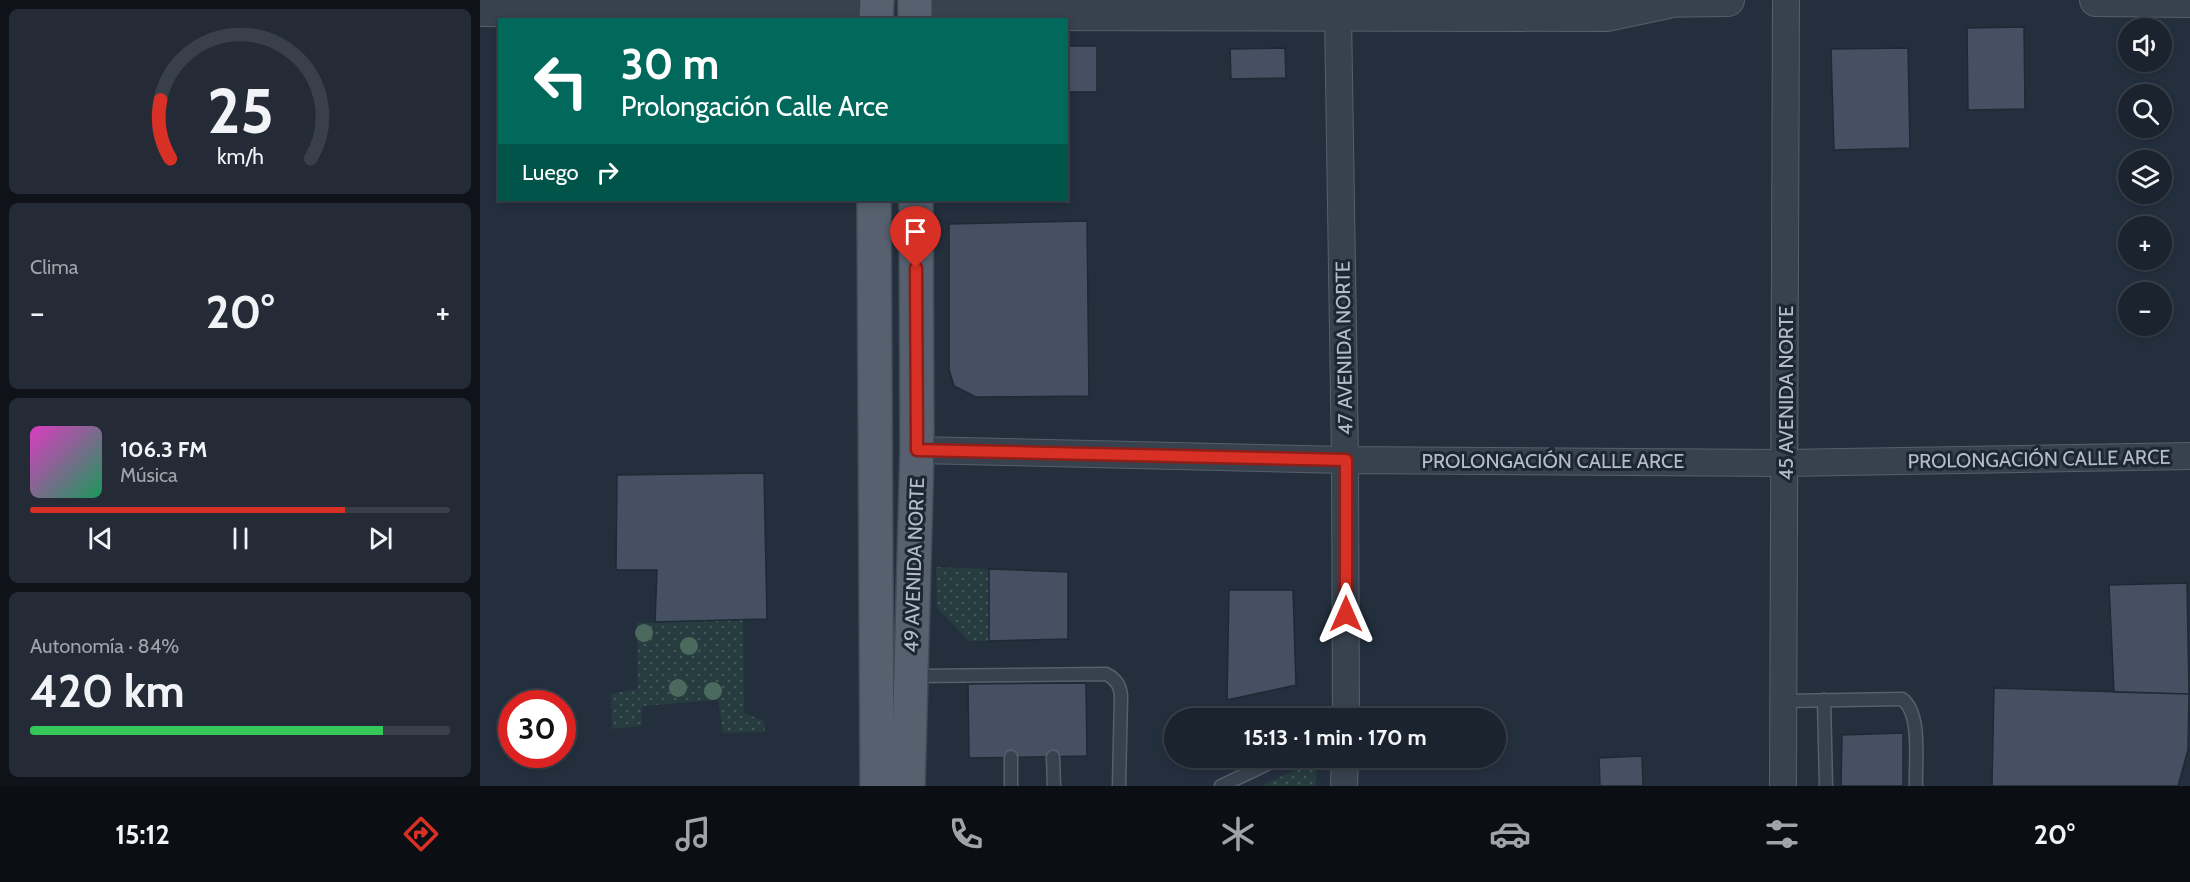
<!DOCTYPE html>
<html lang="es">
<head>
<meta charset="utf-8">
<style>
  :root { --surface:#1b232e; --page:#242b36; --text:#f1f3f6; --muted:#a0a4aa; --line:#39404a; --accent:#d93025 }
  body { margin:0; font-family:Cabin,sans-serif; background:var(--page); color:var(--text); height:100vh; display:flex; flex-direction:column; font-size:22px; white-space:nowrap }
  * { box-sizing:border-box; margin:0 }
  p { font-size:20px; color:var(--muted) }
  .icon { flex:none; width:33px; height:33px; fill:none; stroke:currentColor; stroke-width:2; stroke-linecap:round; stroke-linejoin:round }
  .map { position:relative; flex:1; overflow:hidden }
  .details { display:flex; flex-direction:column; gap:9px; padding:9px; background:#0f1319; width:480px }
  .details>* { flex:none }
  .hud { position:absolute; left:18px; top:18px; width:570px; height:183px; border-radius:0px; box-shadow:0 3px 9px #0003,0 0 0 2px var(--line); background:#00695c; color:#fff; overflow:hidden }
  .buttons { position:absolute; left:1638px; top:18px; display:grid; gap:12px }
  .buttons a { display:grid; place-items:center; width:54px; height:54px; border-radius:50%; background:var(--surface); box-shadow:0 3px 9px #0003,0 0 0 2px var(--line); font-size:30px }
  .speed { position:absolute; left:18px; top:690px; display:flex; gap:12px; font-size:30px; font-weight:700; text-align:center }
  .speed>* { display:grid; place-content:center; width:78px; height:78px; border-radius:50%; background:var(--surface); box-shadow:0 3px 9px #0003,0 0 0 2px var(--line); line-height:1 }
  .speed .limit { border:9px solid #d22; background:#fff; color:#111 }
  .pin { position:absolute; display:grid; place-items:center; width:51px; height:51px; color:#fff; margin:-62px -26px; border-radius:50% 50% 50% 0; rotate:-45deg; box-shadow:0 0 6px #0007 }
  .pin .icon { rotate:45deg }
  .me { position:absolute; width:66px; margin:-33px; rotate:0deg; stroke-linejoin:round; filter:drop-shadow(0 0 4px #0008) }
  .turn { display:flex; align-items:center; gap:21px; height:126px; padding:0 24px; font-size:27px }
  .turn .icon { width:78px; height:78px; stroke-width:2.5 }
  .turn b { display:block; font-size:42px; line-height:51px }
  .then { display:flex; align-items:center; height:57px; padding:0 24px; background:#0003; gap:12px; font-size:22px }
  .big { font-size:45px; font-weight:700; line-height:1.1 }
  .details .card { flex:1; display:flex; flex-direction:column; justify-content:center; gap:9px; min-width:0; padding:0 21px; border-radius:9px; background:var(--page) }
  .details .dial { align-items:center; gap:0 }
  .dial svg { height:156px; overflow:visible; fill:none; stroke:var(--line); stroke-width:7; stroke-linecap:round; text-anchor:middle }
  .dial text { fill:var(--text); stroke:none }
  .song { display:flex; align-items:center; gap:18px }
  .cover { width:72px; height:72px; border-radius:9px; background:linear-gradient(135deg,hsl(310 70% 55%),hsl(150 70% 35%)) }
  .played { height:6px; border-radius:3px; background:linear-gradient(90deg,var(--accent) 75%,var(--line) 75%) }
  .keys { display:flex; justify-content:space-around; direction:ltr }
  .heat { display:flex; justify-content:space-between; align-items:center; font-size:33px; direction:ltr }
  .charge { height:9px; border-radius:4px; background:linear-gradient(90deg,#34c759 84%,var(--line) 0) }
  .trip { position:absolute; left:684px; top:708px; width:342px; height:60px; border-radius:30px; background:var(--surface); box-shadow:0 3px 9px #0003,0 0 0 2px var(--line); font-weight:700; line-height:60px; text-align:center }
  .tabs { display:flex; height:96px; justify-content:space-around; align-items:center; background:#0b0e12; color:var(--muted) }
  .tabs .icon { width:42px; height:42px }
  .tabs .current { color:var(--accent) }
  .tabs b { font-size:27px; color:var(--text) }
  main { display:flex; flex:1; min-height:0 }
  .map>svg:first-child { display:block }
  .grass { fill:url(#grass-dots) }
  .building { fill:#455162; stroke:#1f2835; stroke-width:1.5 }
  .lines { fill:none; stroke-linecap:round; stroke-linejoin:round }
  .service-casing { stroke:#565f6c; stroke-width:15 }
  .minor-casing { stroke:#565f6c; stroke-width:28 }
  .tertiary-casing { stroke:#565f6c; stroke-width:34 }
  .primary-casing { stroke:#414a57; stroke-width:36 }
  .service { stroke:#38414e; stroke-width:12 }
  .minor { stroke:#38414e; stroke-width:26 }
  .tertiary { stroke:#38414e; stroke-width:32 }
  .primary { stroke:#56606e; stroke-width:33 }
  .tree { fill:#4b6a5d }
  .route-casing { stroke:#8d1f18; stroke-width:15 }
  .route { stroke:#d93025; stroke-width:10 }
  .labels { text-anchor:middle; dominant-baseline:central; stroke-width:6; stroke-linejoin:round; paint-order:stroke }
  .street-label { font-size:20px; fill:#b4bcc9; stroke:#1d2633 }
</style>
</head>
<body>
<main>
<section class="details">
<div class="card dial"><svg viewBox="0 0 100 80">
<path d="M14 69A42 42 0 1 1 86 69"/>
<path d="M14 69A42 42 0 0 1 9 39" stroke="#d93025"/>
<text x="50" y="56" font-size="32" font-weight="700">25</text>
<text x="50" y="72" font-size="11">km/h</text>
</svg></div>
<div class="card"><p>Clima</p>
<div class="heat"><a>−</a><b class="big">20°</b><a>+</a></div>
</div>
<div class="card">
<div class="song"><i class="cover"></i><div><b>106.3 FM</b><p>Música</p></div></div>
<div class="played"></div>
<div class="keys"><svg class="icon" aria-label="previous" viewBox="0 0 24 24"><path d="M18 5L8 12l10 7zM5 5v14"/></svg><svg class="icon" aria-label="pause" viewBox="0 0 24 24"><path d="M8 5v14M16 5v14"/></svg><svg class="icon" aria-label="next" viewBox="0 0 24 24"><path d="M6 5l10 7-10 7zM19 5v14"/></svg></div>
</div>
<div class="card"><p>Autonomía · 84%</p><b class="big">420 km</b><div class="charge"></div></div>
</section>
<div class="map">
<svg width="1710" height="786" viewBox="0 0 1710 786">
  <defs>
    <pattern id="grass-dots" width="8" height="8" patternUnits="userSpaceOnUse" patternTransform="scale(1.5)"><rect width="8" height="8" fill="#263c3f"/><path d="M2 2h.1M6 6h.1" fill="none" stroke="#435659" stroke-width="1.8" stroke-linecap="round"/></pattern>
  </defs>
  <rect width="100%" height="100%" fill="#242f3e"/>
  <path class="grass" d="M 456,567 L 509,569 L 509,641 L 489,641 L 457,608 Z
    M 263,620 L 264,713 L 284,721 L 285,732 L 243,733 L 238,700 L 162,706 L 161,726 L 132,729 L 131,694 L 158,689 L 157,623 Z
    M 836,760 L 836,786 L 781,786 Z"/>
  <path class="building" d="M 1544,27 L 1545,109 L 1488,110 L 1487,28 Z
    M 586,46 L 617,46 L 617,92 L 586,92 Z
    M 805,48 L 806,78 L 751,79 L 750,49 Z
    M 1428,48 L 1430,148 L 1354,150 L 1351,49 Z
    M 607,221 L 609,396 L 496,397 L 474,386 L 469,369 L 469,224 Z
    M 284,473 L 287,619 L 175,622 L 177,570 L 136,570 L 137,475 Z
    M 509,569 L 588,572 L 588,639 L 509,641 Z
    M 1707,583 L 1709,694 L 1634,692 L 1629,585 Z
    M 749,590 L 813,590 L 816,685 L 747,700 Z
    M 606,683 L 607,756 L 489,758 L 488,684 Z
    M 1514,688 L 1709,694 L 1708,750 L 1698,786 L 1512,786 Z
    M 1423,733 L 1423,786 L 1361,786 L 1362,735 Z
    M 1162,756 L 1163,786 L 1120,786 L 1119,758 Z"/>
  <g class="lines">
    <defs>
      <path id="service" d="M 434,676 L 626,674 C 636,679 640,685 641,696 L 639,786
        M 1344,700 L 1346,786
        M 1304,701 L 1422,699 C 1442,713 1435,763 1436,786
        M 531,757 L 531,786
        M 573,757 L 574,786
        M 741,786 L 800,758"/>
      <path id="minor" d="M 858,14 L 865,460 L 866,718
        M 437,450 L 865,460 L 1305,463 L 1710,456
        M 864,786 L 865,758
        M 1303,786 L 1306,0"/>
      <path id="tertiary" d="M 461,0 L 468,12 L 481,14 L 1126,15 L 1188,2
        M 1616,0 L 1710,1
        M 1168,1 L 1248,0
        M 0,10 L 363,12 L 373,11 L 379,0"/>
      <path id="primary" d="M 435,0 L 435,20
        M 396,20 L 397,0
        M 394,200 L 397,786
        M 428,786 L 437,450 L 436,200"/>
    </defs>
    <use href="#service" class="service-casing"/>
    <use href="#minor" class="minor-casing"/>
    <use href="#tertiary" class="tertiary-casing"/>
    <use href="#primary" class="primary-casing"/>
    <use href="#service" class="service"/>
    <use href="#minor" class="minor"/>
    <use href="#tertiary" class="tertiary"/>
    <use href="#primary" class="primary"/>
  </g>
  <g class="tree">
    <circle cx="164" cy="633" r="9"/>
    <circle cx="209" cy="646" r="9"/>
    <circle cx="198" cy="688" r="9"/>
    <circle cx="233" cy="691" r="9"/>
  </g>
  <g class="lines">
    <defs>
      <path id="route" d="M 436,268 L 437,450 L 866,460 L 866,614"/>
    </defs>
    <use href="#route" class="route-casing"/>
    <use href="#route" class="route"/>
  </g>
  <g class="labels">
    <g class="street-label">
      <text transform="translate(864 348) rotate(-91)">47 AVENIDA NORTE</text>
      <text transform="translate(1306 393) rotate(-90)">45 AVENIDA NORTE</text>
      <text transform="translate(1559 459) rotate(-1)">PROLONGACIÓN CALLE ARCE</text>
      <text x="1073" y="461">PROLONGACIÓN CALLE ARCE</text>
      <text transform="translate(434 565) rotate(-88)">49 AVENIDA NORTE</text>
    </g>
  </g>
</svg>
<div class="buttons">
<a><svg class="icon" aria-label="sound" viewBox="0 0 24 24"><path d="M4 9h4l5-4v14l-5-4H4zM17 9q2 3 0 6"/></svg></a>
<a><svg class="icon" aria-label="search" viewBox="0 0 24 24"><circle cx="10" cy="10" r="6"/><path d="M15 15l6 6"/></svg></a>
<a><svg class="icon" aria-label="layers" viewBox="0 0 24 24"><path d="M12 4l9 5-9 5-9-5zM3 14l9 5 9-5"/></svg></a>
<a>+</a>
<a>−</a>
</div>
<div class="speed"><div class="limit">30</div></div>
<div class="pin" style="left:436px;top:268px;background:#d93025"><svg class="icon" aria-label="arrive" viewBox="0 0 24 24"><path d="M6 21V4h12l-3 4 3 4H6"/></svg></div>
<svg class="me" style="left:866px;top:614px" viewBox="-20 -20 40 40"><path d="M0-17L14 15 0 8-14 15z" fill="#d93025" stroke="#fff" stroke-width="4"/></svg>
<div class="trip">15:13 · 1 min · 170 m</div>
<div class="hud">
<div class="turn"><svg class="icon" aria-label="left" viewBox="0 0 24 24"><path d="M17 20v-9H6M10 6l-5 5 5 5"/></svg><div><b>30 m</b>Prolongación Calle Arce</div></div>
<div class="then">Luego<svg class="icon" aria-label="right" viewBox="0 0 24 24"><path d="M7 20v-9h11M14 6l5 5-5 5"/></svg></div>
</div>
</div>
</main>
<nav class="tabs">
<b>15:12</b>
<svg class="icon current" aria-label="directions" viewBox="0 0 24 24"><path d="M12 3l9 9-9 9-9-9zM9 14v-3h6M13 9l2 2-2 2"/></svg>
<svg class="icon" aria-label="music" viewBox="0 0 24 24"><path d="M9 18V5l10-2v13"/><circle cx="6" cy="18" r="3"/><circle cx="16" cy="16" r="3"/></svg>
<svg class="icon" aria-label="phone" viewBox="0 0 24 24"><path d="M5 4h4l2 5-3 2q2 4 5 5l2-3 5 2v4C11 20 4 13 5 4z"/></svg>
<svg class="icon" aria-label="climate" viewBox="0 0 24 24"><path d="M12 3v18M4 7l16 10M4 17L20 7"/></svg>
<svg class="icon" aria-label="car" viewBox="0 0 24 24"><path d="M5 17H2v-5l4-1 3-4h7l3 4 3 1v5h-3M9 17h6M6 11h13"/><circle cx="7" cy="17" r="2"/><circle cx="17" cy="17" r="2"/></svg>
<svg class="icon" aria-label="filters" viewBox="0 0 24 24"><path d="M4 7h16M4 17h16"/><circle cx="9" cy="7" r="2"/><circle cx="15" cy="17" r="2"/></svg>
<b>20°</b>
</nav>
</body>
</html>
